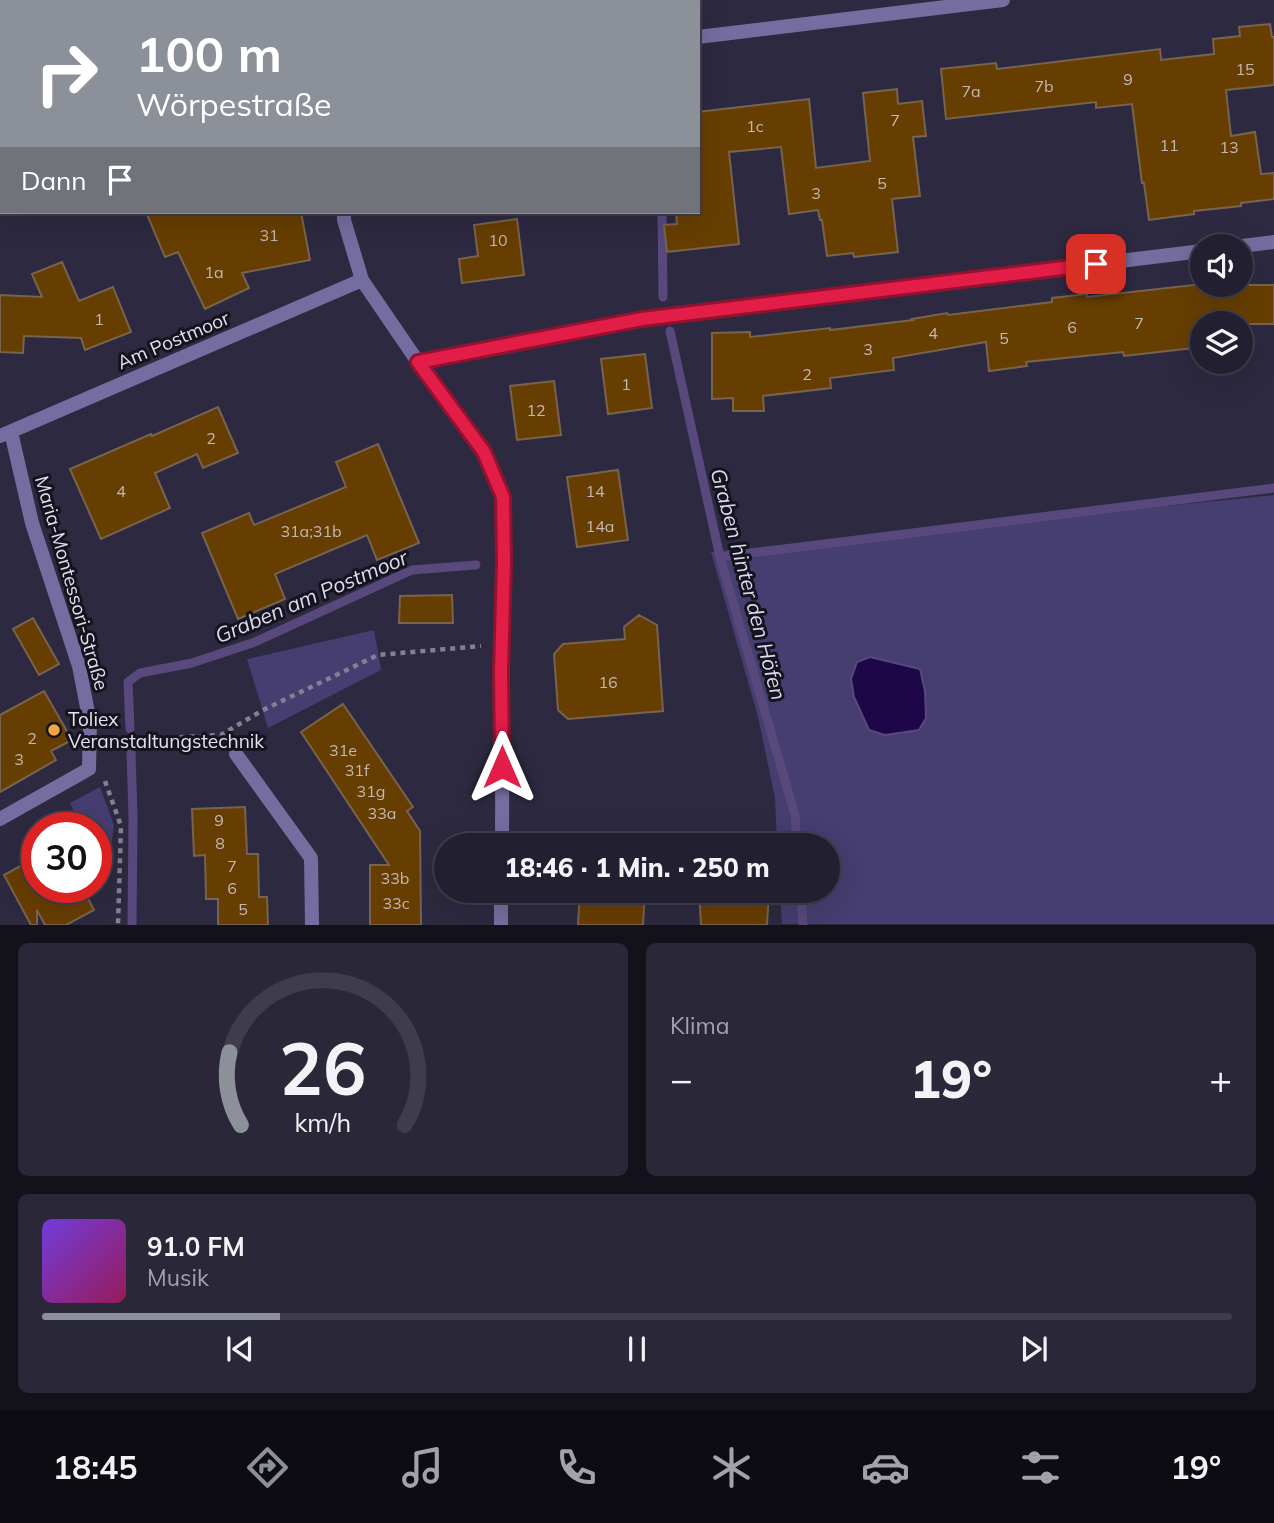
<!DOCTYPE html>
<html lang="de">
<head>
<meta charset="utf-8">
<style>
  :root { --surface:#221f30; --page:#2a2738; --text:#f1f3f6; --muted:#a2a2ab; --line:#3f3d4c; --accent:#8c9099 }
  body { margin:0; font-family:Mulish,sans-serif; background:var(--page); color:var(--text); height:100vh; display:flex; flex-direction:column; font-size:26px; white-space:nowrap }
  * { box-sizing:border-box; margin:0 }
  p { font-size:23px; color:var(--muted) }
  .icon { flex:none; width:38px; height:38px; fill:none; stroke:currentColor; stroke-width:2; stroke-linecap:round; stroke-linejoin:round }
  .map { position:relative; height:925px; overflow:hidden }
  .side { display:flex; flex-direction:column; gap:18px; padding:18px; background:#13111a; flex:1 }
  .side>* { flex:none }
  .banner { position:absolute; left:0px; top:0px; width:700px; height:214px; box-shadow:0 7px 28px #0002,0 0 0 2px var(--line); background:#8c9099; color:#fff; overflow:hidden }
  .fabs { position:absolute; left:1190px; top:234px; display:grid; gap:14px }
  .fabs a { display:grid; place-items:center; width:63px; height:63px; border-radius:50%; background:var(--surface); box-shadow:0 7px 28px #0002,0 0 0 2px var(--line); font-size:35px }
  .speed { position:absolute; left:21px; top:812px; display:flex; gap:14px; font-size:35px; font-weight:700; text-align:center }
  .speed>* { display:grid; place-content:center; width:91px; height:91px; border-radius:50%; background:var(--surface); box-shadow:0 7px 28px #0002,0 0 0 2px var(--line); line-height:1 }
  .speed .limit { border:10px solid #d22; background:#fff; color:#111 }
  .pin { position:absolute; display:grid; place-items:center; width:60px; height:60px; color:#fff; margin:-30px; border-radius:14px; box-shadow:0 4px 10px #0006 }
  .me { position:absolute; width:77px; margin:-38px; rotate:0deg; stroke-linejoin:round; filter:drop-shadow(0 0 5px #0008) }
  .turn { display:flex; align-items:center; gap:24px; height:147px; padding:0 21px; font-size:32px }
  .turn .icon { width:91px; height:91px; stroke-width:2.5 }
  .turn b { display:block; font-size:49px; line-height:60px }
  .then { display:flex; align-items:center; height:66px; padding:0 21px; background:#0003; gap:14px; font-size:26px }
  .big { font-size:52px; font-weight:800; line-height:1.1 }
  .side .tile { flex:1; display:flex; flex-direction:column; justify-content:center; gap:10px; min-width:0; padding:0 24px; border-radius:10px; background:var(--page) }
  .side .dial { align-items:center; gap:0 }
  .dial svg { height:182px; overflow:visible; fill:none; stroke:var(--line); stroke-width:7; stroke-linecap:round; text-anchor:middle }
  .dial text { fill:var(--text); stroke:none }
  .song { display:flex; align-items:center; gap:21px }
  .cover { width:84px; height:84px; border-radius:10px; background:linear-gradient(135deg,hsl(260 70% 55%),hsl(330 70% 35%)) }
  .played { height:7px; border-radius:4px; background:linear-gradient(90deg,var(--accent) 20%,var(--line) 20%) }
  .keys { display:flex; justify-content:space-around; direction:ltr }
  .heat { display:flex; justify-content:space-between; align-items:center; font-size:38px; direction:ltr }
  .side .tiles { flex:1; display:grid; gap:18px; grid-template-columns:1fr 1fr }
  .tile:last-child { grid-column:span 2 }
  .trip { position:absolute; left:434px; top:833px; width:406px; height:70px; border-radius:35px; background:var(--surface); box-shadow:0 7px 28px #0002,0 0 0 2px var(--line); font-weight:800; line-height:70px; text-align:center }
  .menu { display:flex; height:112px; justify-content:space-around; align-items:center; background:#0e0c13; color:var(--muted) }
  .menu .icon { width:49px; height:49px }
  .menu .active { color:var(--accent) }
  .menu b { font-size:32px; color:var(--text) }
  .map>svg:first-child { display:block }
  .green { fill:#463d70 }
  .water { fill:#1e0749; stroke:#59487b; stroke-width:2 }
  .lines { fill:none; stroke-linecap:round; stroke-linejoin:round }
  .stream { stroke:#59487b; stroke-width:9 }
  .building { fill:#673e02; stroke:#77634e; stroke-width:2 }
  .path { stroke:#838093; stroke-width:4.5; stroke-dasharray:5 5; stroke-linecap:butt }
  .street { stroke:#746d9f; stroke-width:14 }
  .route-casing { stroke:#92132f; stroke-width:18 }
  .route { stroke:#e11d48; stroke-width:12 }
  .poi-dot { fill:#f3a443; stroke:#15141e; stroke-width:2.5 }
  .labels { text-anchor:middle; dominant-baseline:central; stroke-width:6; stroke-linejoin:round; paint-order:stroke }
  .number-label { font-size:16px; fill:#c4b8b4 }
  .street-label { font-size:19px; fill:#e3e1f0; stroke:#15141e }
  .poi-label { font-size:19px; fill:#e3e1f0; stroke:#15141e; text-anchor:start }
  .water-label { font-size:21px; font-style:italic; fill:#dcdaef; stroke:#15141e }
</style>
</head>
<body>
<div class="map">
<svg width="1274" height="925" viewBox="0 0 1274 925">
  <rect width="100%" height="100%" fill="#2d2940"/>
  <path class="green" d="M 1274,495 L 1274,924 L 782,924 L 780,891 L 828,891 L 828,845 L 777,845 L 775,798 L 758,717 L 711,552 Z
    M 374,630 L 381,670 L 268,728 L 247,659 Z
    M 100,787 L 114,825 L 107,879 L 96,857 L 96,828 L 82,828 L 70,803 Z"/>
  <path class="water" d="M 870,657 L 920,669 L 925,691 L 926,718 L 919,730 L 885,735 L 869,730 L 854,697 L 851,679 L 857,662 Z"/>
  <g class="lines">
    <path class="stream" d="M 693,2 L 693,0
      M 662,212 L 663,297
      M 670,331 L 720,557 L 795,815 L 797,845
      M 720,557 L 1274,488
      M 130,729 L 128,682 L 140,673 L 192,663 L 255,642 L 412,570 L 476,565
      M 131,752 L 133,816 L 132,925
      M 801,891 L 803,925"/>
  </g>
  <path class="building" d="M 1270,24 L 1272,37 L 1274,37 L 1274,85 L 1226,90 L 1231,136 L 1255,132 L 1261,174 L 1274,173 L 1274,199 L 1241,203 L 1241,206 L 1194,211 L 1194,214 L 1149,220 L 1144,183 L 1142,183 L 1132,104 L 1096,108 L 1096,102 L 946,119 L 941,69 L 996,63 L 997,69 L 1160,49 L 1161,60 L 1214,54 L 1213,39 L 1240,36 L 1239,27 Z
    M 897,89 L 898,104 L 922,101 L 926,136 L 913,137 L 920,196 L 892,199 L 898,252 L 854,257 L 853,253 L 827,256 L 822,220 L 820,220 L 818,210 L 789,214 L 781,147 L 729,152 L 739,244 L 667,252 L 664,225 L 677,224 L 676,212 L 698,212 L 698,146 L 701,146 L 698,112 L 809,99 L 816,168 L 870,161 L 863,93 Z
    M 146,212 L 301,212 L 310,260 L 242,273 L 249,288 L 205,309 L 178,252 L 165,257 Z
    M 517,219 L 524,275 L 462,283 L 459,259 L 478,256 L 474,225 Z
    M 62,262 L 79,301 L 113,287 L 131,332 L 85,350 L 81,338 L 24,336 L 23,353 L 0,352 L 0,295 L 42,297 L 32,274 Z
    M 1194,285 L 1274,285 L 1274,324 L 1202,324 L 1202,347 L 1124,356 L 1123,352 L 1026,362 L 1027,366 L 989,371 L 986,342 L 893,358 L 894,370 L 830,378 L 831,388 L 763,396 L 764,411 L 733,411 L 733,398 L 712,399 L 712,333 L 750,332 L 750,337 L 830,328 L 830,330 L 913,320 L 912,319 L 947,313 L 948,315 L 1052,302 L 1052,298 L 1087,294 L 1087,297 Z
    M 645,354 L 652,408 L 608,414 L 601,359 Z
    M 554,381 L 561,435 L 517,440 L 510,386 Z
    M 218,407 L 238,453 L 203,468 L 197,454 L 155,473 L 170,508 L 101,539 L 70,469 L 151,434 L 152,436 Z
    M 378,444 L 419,543 L 377,560 L 367,535 L 275,574 L 285,599 L 238,619 L 202,533 L 249,513 L 254,525 L 346,487 L 336,462 Z
    M 618,470 L 628,540 L 577,547 L 567,477 Z
    M 452,595 L 453,623 L 399,623 L 400,596 Z
    M 639,615 L 657,625 L 663,711 L 568,719 L 558,710 L 554,654 L 563,644 L 625,639 L 624,627 Z
    M 33,618 L 59,664 L 39,675 L 13,629 Z
    M 44,691 L 72,740 L 51,751 L 56,760 L 0,792 L 0,715 Z
    M 343,704 L 413,807 L 407,811 L 420,831 L 421,925 L 370,925 L 370,865 L 389,865 L 301,732 Z
    M 245,807 L 247,854 L 258,854 L 259,897 L 267,897 L 268,925 L 218,925 L 218,899 L 206,899 L 205,855 L 194,856 L 192,809 Z
    M 37,857 L 37,887 L 82,887 L 94,910 L 66,925 L 45,925 L 37,910 L 37,925 L 31,925 L 4,875 Z
    M 580,891 L 645,891 L 643,925 L 578,925 Z
    M 699,891 L 769,891 L 767,925 L 701,925 Z"/>
  <g class="lines">
    <path class="path" d="M 110,741 L 221,735 L 263,710 L 378,655 L 481,646
      M 105,781 L 121,826 L 118,925"/>
    <path class="street" d="M 313,0 L 313,2
      M 698,37 L 1003,0
      M 344,212 L 344,220 L 362,280 L 418,362 L 484,452 L 503,497 L 502,845
      M 1234,247 L 1274,242
      M 418,362 L 642,319 L 1202,251
      M 0,436 L 362,280
      M 236,754 L 311,858 L 312,925
      M 0,819 L 89,769 L 90,723 L 79,666 L 32,523 L 11,432
      M 501,925 L 501,891"/>
  </g>
  <g class="lines">
    <defs>
      <path id="route" d="M 502,767 L 501,670 L 504,562 L 503,497 L 484,452 L 418,362 L 642,319 L 1096,264"/>
    </defs>
    <use href="#route" class="route-casing"/>
    <use href="#route" class="route"/>
  </g>
  <circle class="poi-dot" cx="54" cy="730" r="7"/>
  <g class="labels">
    <g class="number-label">
      <text x="1245" y="69">15</text>
      <text x="1128" y="79">9</text>
      <text x="1044" y="86">7b</text>
      <text x="971" y="91">7a</text>
      <text x="895" y="120">7</text>
      <text x="755" y="126">1c</text>
      <text x="1169" y="145">11</text>
      <text x="1229" y="147">13</text>
      <text x="882" y="183">5</text>
      <text x="816" y="193">3</text>
      <text x="269" y="235">31</text>
      <text x="498" y="240">10</text>
      <text x="214" y="272">1a</text>
      <text x="99" y="319">1</text>
      <text x="1139" y="323">7</text>
      <text x="1072" y="327">6</text>
      <text x="933" y="333">4</text>
      <text x="1004" y="338">5</text>
      <text x="868" y="349">3</text>
      <text x="807" y="374">2</text>
      <text x="626" y="384">1</text>
      <text x="536" y="410">12</text>
      <text x="211" y="438">2</text>
      <text x="121" y="491">4</text>
      <text x="595" y="491">14</text>
      <text x="600" y="526">14a</text>
      <text x="311" y="531">31a;31b</text>
      <text x="608" y="682">16</text>
      <text x="32" y="738">2</text>
      <text x="343" y="750">31e</text>
      <text x="19" y="759">3</text>
      <text x="357" y="770">31f</text>
      <text x="371" y="791">31g</text>
      <text x="382" y="813">33a</text>
      <text x="219" y="820">9</text>
      <text x="220" y="843">8</text>
      <text x="232" y="866">7</text>
      <text x="395" y="878">33b</text>
      <text x="232" y="888">6</text>
      <text x="396" y="903">33c</text>
      <text x="243" y="909">5</text>
    </g>
    <g class="street-label">
      <text transform="translate(173 340) rotate(-23)">Am Postmoor</text>
      <text transform="translate(72 583) rotate(74)">Maria-Montessori-Straße</text>
    </g>
    <g class="poi-label">
      <text x="68" y="719">Toliex<tspan x="68" dy="22">Veranstaltungstechnik</tspan></text>
    </g>
    <g class="water-label">
      <text transform="translate(749 584) rotate(75)">Graben hinter den Höfen</text>
      <text transform="translate(311 596) rotate(-23)">Graben am Postmoor</text>
    </g>
  </g>
</svg>
<div class="fabs">
<a><svg class="icon" aria-label="sound" viewBox="0 0 24 24"><path d="M4 9h4l5-4v14l-5-4H4zM17 9q2 3 0 6"/></svg></a>
<a><svg class="icon" aria-label="layers" viewBox="0 0 24 24"><path d="M12 4l9 5-9 5-9-5zM3 14l9 5 9-5"/></svg></a>
</div>
<div class="speed"><div class="limit">30</div></div>
<div class="pin" style="left:1096px;top:264px;background:#d93025"><svg class="icon" aria-label="arrive" viewBox="0 0 24 24"><path d="M6 21V4h12l-3 4 3 4H6"/></svg></div>
<svg class="me" style="left:502px;top:767px" viewBox="-20 -20 40 40"><path d="M0-17L14 15 0 8-14 15z" fill="#e11d48" stroke="#fff" stroke-width="4"/></svg>
<div class="trip">18:46 · 1 Min. · 250 m</div>
<div class="banner">
<div class="turn"><svg class="icon" aria-label="right" viewBox="0 0 24 24"><path d="M7 20v-9h11M14 6l5 5-5 5"/></svg><div><b>100 m</b>Wörpestraße</div></div>
<div class="then">Dann<svg class="icon" aria-label="arrive" viewBox="0 0 24 24"><path d="M6 21V4h12l-3 4 3 4H6"/></svg></div>
</div>
</div>
<section class="side">
<div class="tiles">
<div class="tile dial"><svg viewBox="0 0 100 80">
<path d="M14 69A42 42 0 1 1 86 69"/>
<path d="M14 69A42 42 0 0 1 9 37" stroke="#8c9099"/>
<text x="50" y="56" font-size="32" font-weight="700">26</text>
<text x="50" y="72" font-size="11">km/h</text>
</svg></div>
<div class="tile"><p>Klima</p>
<div class="heat"><a>−</a><b class="big">19°</b><a>+</a></div>
</div>
<div class="tile">
<div class="song"><i class="cover"></i><div><b>91.0 FM</b><p>Musik</p></div></div>
<div class="played"></div>
<div class="keys"><svg class="icon" aria-label="previous" viewBox="0 0 24 24"><path d="M18 5L8 12l10 7zM5 5v14"/></svg><svg class="icon" aria-label="pause" viewBox="0 0 24 24"><path d="M8 5v14M16 5v14"/></svg><svg class="icon" aria-label="next" viewBox="0 0 24 24"><path d="M6 5l10 7-10 7zM19 5v14"/></svg></div>
</div>
</div>
</section>
<nav class="menu">
<b>18:45</b>
<svg class="icon active" aria-label="directions" viewBox="0 0 24 24"><path d="M12 3l9 9-9 9-9-9zM9 14v-3h6M13 9l2 2-2 2"/></svg>
<svg class="icon" aria-label="music" viewBox="0 0 24 24"><path d="M9 18V5l10-2v13"/><circle cx="6" cy="18" r="3"/><circle cx="16" cy="16" r="3"/></svg>
<svg class="icon" aria-label="phone" viewBox="0 0 24 24"><path d="M5 4h4l2 5-3 2q2 4 5 5l2-3 5 2v4C11 20 4 13 5 4z"/></svg>
<svg class="icon" aria-label="climate" viewBox="0 0 24 24"><path d="M12 3v18M4 7l16 10M4 17L20 7"/></svg>
<svg class="icon" aria-label="car" viewBox="0 0 24 24"><path d="M5 17H2v-5l4-1 3-4h7l3 4 3 1v5h-3M9 17h6M6 11h13"/><circle cx="7" cy="17" r="2"/><circle cx="17" cy="17" r="2"/></svg>
<svg class="icon" aria-label="filters" viewBox="0 0 24 24"><path d="M4 7h16M4 17h16"/><circle cx="9" cy="7" r="2"/><circle cx="15" cy="17" r="2"/></svg>
<b>19°</b>
</nav>
</body>
</html>
